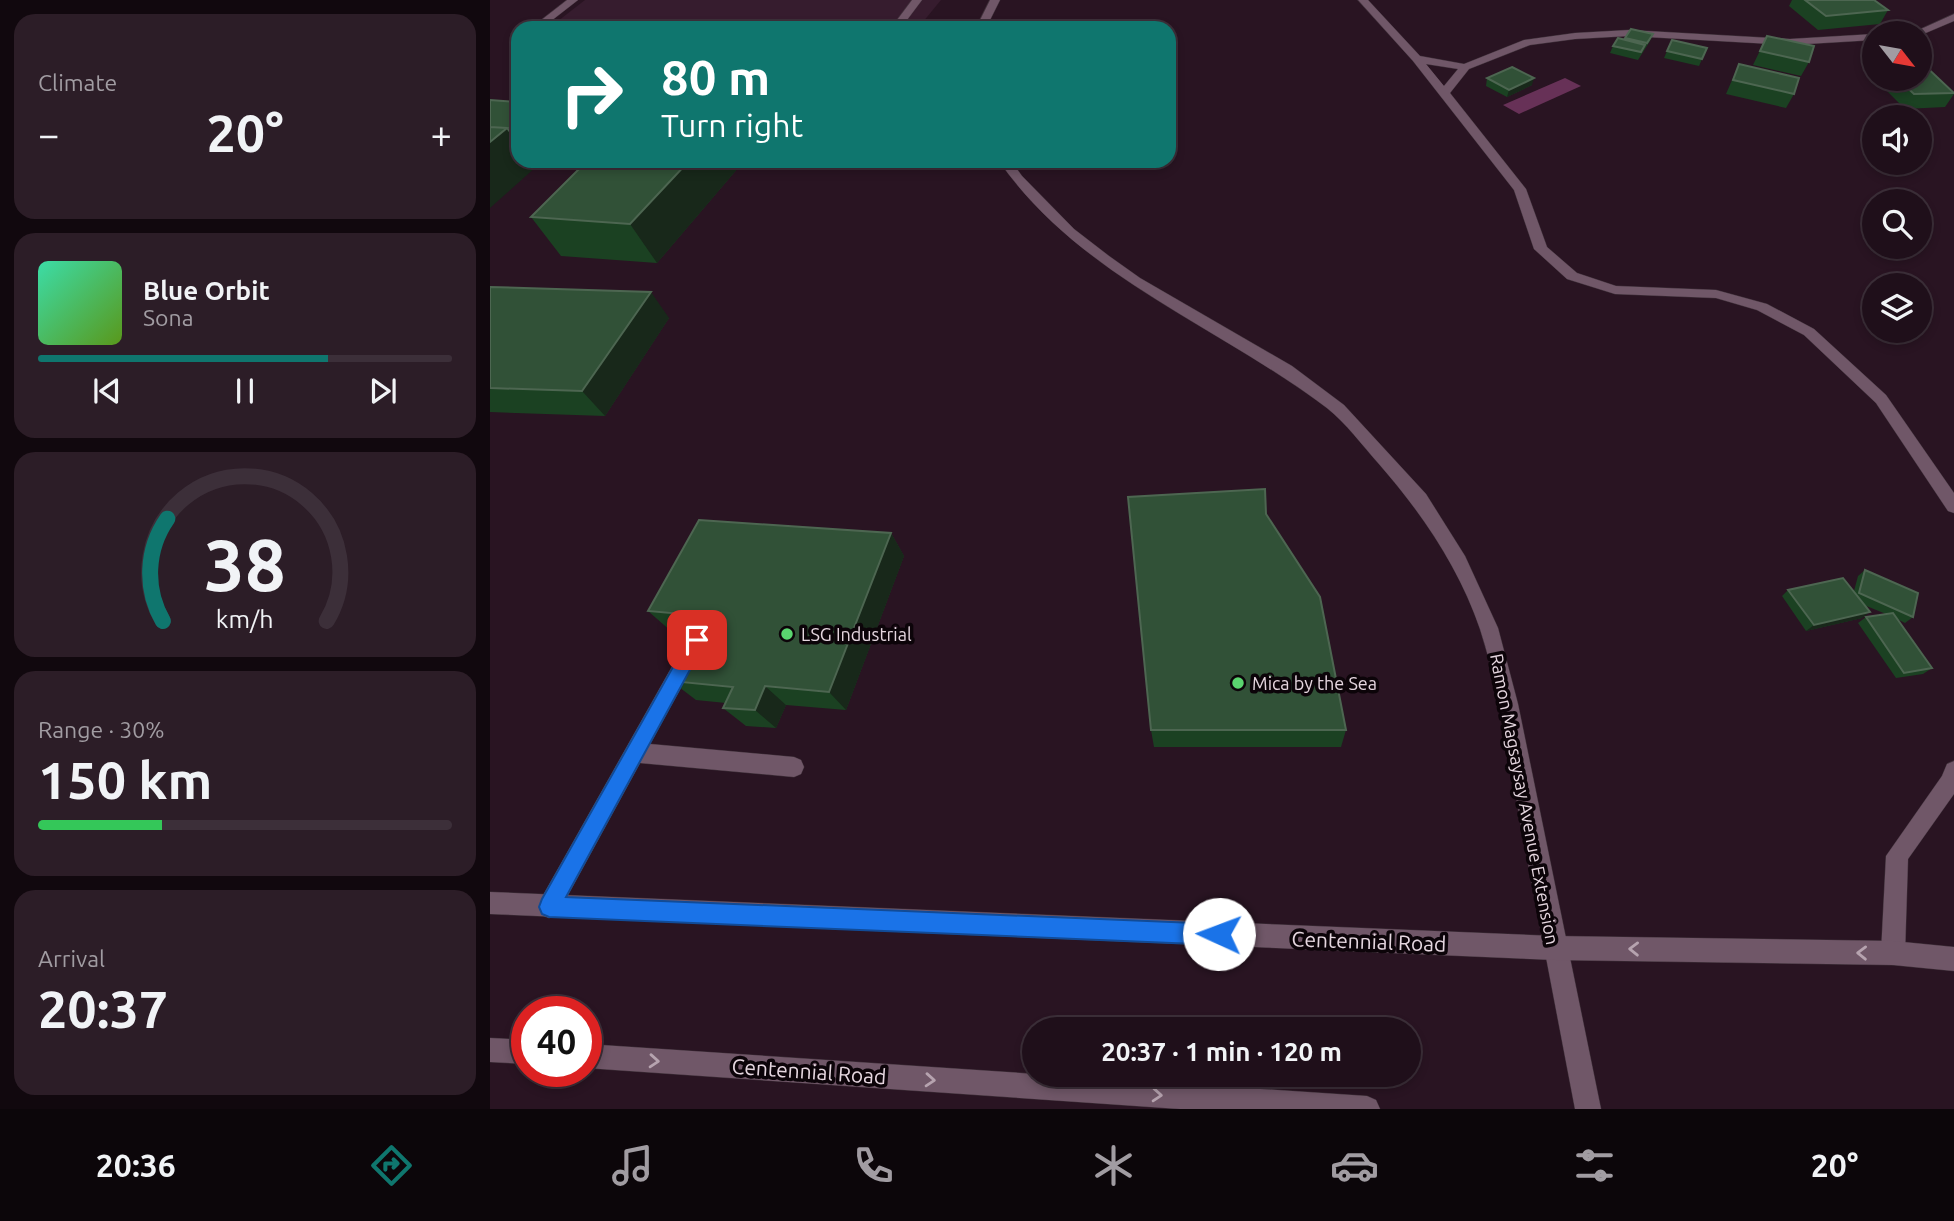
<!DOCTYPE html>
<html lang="en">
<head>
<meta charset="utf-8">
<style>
  :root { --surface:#1f0f1a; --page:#2c1d27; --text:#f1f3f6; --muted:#a19ca2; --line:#3c2f39; --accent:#0f766e }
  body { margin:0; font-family:Ubuntu,sans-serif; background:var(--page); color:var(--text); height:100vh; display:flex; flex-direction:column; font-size:26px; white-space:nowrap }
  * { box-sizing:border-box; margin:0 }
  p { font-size:23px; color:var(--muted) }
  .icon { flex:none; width:38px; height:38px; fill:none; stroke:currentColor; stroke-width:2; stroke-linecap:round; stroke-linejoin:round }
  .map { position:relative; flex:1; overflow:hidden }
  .sheet { display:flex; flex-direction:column; gap:14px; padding:14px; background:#11080e; width:490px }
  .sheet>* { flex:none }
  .guide { position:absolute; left:21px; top:21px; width:665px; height:147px; border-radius:21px; box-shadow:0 4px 10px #0003,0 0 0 2px var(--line); background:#0f766e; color:#fff; overflow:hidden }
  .needle { width:46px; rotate:121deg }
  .controls { position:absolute; left:1372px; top:21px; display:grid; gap:14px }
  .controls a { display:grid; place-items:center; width:70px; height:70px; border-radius:50%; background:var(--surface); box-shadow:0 4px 10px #0003,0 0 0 2px var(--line); font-size:35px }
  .speed { position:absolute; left:21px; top:996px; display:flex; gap:14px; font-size:35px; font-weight:700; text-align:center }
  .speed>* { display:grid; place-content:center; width:91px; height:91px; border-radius:50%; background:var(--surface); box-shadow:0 4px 10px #0003,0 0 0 2px var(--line); line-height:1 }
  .speed .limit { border:10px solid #d22; background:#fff; color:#111 }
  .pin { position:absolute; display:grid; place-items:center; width:60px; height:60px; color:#fff; margin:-30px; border-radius:14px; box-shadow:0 4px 10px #0006 }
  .me { position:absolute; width:77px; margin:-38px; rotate:272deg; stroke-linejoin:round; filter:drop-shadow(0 0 5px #0008) }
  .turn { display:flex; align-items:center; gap:24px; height:147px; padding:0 35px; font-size:32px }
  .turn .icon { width:91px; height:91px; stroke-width:2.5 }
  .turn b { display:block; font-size:49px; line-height:60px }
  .big { font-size:52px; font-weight:700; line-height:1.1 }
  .sheet .widget { flex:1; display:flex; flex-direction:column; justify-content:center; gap:10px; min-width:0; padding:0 24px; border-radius:21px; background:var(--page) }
  .sheet .dial { align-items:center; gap:0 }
  .dial svg { height:182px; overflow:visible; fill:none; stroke:var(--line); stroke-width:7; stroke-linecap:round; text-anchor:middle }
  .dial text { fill:var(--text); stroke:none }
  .song { display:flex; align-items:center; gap:21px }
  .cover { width:84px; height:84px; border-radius:10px; background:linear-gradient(135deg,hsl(160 70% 55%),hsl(90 70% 35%)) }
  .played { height:7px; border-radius:4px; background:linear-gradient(90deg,var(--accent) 70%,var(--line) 70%) }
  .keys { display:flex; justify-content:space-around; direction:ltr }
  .heat { display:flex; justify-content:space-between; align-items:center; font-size:38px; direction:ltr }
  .charge { height:10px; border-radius:5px; background:linear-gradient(90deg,#34c759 30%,var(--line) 0) }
  .trip { position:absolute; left:532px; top:1017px; width:399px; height:70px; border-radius:35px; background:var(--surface); box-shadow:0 4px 10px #0003,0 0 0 2px var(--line); font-weight:700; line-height:70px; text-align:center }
  .menu { display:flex; height:112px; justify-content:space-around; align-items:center; background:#0c060a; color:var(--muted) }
  .menu .icon { width:49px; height:49px }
  .menu .selected { color:var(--accent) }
  .menu b { font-size:32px; color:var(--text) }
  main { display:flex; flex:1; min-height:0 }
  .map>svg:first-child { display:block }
  .built { fill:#361c2e }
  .water { fill:#673157 }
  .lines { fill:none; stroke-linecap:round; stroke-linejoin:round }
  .service-casing { stroke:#3f313a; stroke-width:1 }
  .minor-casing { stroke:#3f313a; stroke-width:1 }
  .tertiary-casing { stroke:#3f313a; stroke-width:1 }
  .service { fill:#705768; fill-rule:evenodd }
  .minor { fill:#705768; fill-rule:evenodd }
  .tertiary { fill:#705768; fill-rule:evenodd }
  .wall { fill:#1b4122 }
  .shaded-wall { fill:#18281a }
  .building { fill:#315137; stroke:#4d6651; stroke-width:2 }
  .oneway { stroke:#b6a3af }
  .route { fill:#1a73e8; stroke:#114b97; stroke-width:2 }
  .poi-dot { fill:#5ad56f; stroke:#0c0409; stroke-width:2.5 }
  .labels { text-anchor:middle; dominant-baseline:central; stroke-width:7; stroke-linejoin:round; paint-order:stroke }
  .poi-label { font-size:18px; fill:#e5d6df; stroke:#0c0409; text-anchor:start }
  .street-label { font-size:18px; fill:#e5d6df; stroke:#0c0409 }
  .near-street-label { font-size:21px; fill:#e5d6df; stroke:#0c0409 }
</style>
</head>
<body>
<main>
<section class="sheet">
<div class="widget"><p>Climate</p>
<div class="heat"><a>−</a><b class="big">20°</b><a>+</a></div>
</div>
<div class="widget">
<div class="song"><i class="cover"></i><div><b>Blue Orbit</b><p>Sona</p></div></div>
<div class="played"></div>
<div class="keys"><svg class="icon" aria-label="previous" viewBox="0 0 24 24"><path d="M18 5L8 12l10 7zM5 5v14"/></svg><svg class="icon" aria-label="pause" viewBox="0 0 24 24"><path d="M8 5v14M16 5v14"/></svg><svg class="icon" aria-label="next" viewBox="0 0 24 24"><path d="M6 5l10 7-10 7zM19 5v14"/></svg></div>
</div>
<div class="widget dial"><svg viewBox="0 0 100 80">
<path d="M14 69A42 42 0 1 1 86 69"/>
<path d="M14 69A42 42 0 0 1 16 24" stroke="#0f766e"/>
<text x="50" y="56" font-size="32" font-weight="700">38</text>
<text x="50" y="72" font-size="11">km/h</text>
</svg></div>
<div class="widget"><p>Range · 30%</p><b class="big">150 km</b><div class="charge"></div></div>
<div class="widget"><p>Arrival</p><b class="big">20:37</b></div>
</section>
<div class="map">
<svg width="1464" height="1109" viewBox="0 0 1464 1109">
  <rect width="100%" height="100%" fill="#291422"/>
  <path class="built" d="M 95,0 L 451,0 L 428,28 L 59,28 Z"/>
  <path class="water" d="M 1075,78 L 1091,86 L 1029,114 L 1013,105 Z"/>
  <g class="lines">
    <defs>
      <path id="service" d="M 77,0 L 88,0 L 52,28 L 41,28 Z
        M 422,0 L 432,0 L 411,28 L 401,28 Z
        M 868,0 L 878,0 L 930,56 L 974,64 L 1034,40 L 1085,33 L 1139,30 L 1300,39 L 1384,34 L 1384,40 L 1300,45 L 1139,36 L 1085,39 L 1040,45 L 979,69 L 960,93 L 1036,189 L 1057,247 L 1087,273 L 1126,286 L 1226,290 L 1277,304 L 1324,329 L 1396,395 L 1464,493 L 1464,513 L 1458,511 L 1386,403 L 1314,335 L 1267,310 L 1226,298 L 1125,294 L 1077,279 L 1044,249 L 1024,190 L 923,61 ZM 936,64 L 968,69 L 954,86 Z
        M 1464,14 L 1464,21 L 1431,35 L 1422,33 Z
        M 195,653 L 202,656 L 205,662 L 160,744 L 304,757 L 311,760 L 314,767 L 311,774 L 304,777 L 150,763 L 67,915 L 59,918 L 51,915 L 48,907 L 51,899 L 188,656 Z
        M 1464,761 L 1464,794 L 1418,859 L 1415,953 L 1411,961 L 1403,965 L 1395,961 L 1391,953 L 1396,856 L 1452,776 L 1457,764 Z"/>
      <path id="minor" d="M 500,0 L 510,0 L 496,28 L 486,28 Z
        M 509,161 L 521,161 L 532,176 L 584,229 L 619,256 L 650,278 L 802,366 L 854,405 L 936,494 L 975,556 L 1008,628 L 1028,704 L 1111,1109 L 1085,1109 C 1068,1020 1051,931 1034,842 C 1021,772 1012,697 990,629 C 969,567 931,512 889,464 C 872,445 856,423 837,408 C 727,325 590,277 509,161 Z"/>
      <path id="tertiary" d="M 0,892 L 1065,936 L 1403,941 L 1464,947 L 1464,971 L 1403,965 L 1065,960 L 0,914 Z
        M 0,1038 L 37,1040 L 37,1064 L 0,1062 Z
        M 96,1044 L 877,1096 L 886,1100 L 890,1109 L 690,1109 L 96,1068 Z"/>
    </defs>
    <use href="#service" class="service-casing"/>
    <use href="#minor" class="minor-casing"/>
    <use href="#tertiary" class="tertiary-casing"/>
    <use href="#service" class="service"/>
    <use href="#minor" class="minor"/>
    <use href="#tertiary" class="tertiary"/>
  </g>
  <path class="wall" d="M 1302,0 L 1384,0 L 1398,10 L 1390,24 L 1328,30 L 1299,6 Z
    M 1163,34 L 1160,41 L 1148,60 L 1120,53 L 1123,46 L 1134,40 L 1135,38 Z
    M 1277,36 L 1319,62 L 1311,76 L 1263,65 Z
    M 1217,48 L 1209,66 L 1174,58 L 1177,51 Z
    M 1383,54 L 1384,54 L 1384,78 L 1374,68 Z
    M 1249,64 L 1304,94 L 1296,108 L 1236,94 Z
    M 997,78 L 1042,85 L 1017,97 L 996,86 Z
    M 1385,79 L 1430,79 L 1464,93 L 1464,94 L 1455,107 L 1415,109 Z
    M 97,161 L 254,161 L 167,263 L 71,256 L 41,217 Z
    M 0,287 L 179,318 L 115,416 L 0,412 Z
    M 776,514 L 856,730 L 851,747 L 664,747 L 661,730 Z
    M 401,533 L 414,556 L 356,710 L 296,705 L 286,728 L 256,726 L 233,708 L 236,703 L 206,700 L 181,681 L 205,634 L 182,632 L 158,611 Z
    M 1375,570 L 1423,617 L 1415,623 L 1407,619 L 1442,668 L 1433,674 L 1406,678 L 1368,623 L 1376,617 L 1396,614 L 1374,605 L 1372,618 L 1316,631 L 1292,596 L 1298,590 L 1364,591 L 1368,576 Z"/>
  <path class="shaded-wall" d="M 1044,78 L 1042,85 L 1017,97 L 1019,90 Z
    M 17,128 L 28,142 L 28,161 L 42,161 L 46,167 L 0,208 L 0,142 Z
    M 42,161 L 52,161 L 46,167 Z
    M 199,161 L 254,161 L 167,263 L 140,224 Z
    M 161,292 L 179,318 L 115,416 L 92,391 Z
    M 401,533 L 414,556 L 356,710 L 339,692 Z
    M 1380,612 L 1372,618 L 1316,631 L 1324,625 Z
    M 275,686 L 296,705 L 286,728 L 265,710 Z"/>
  <path class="building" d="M 1315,0 L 1384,0 L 1398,10 L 1336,16 Z
    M 1141,29 L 1163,34 L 1157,43 L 1135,38 Z
    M 1277,36 L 1324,46 L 1319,62 L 1270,51 Z
    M 1128,38 L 1155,45 L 1151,52 L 1123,46 Z
    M 1182,40 L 1217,48 L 1212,59 L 1177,51 Z
    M 1430,61 L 1464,93 L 1424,94 L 1408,79 L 1430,79 Z
    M 1249,64 L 1309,78 L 1304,94 L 1243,80 Z
    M 1022,67 L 1044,78 L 1019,90 L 997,78 Z
    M 0,100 L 28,102 L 28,142 L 17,128 L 0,127 Z
    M 0,127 L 17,128 L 0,142 Z
    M 97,161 L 199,161 L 140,224 L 41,217 Z
    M 0,287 L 161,292 L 92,391 L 0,388 Z
    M 775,489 L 776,514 L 830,597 L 856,730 L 661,730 L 638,497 Z
    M 209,520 L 401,533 L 339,692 L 275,686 L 265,710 L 233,708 L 243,687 L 181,681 L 215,616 L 158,611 Z
    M 1375,570 L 1428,593 L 1423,617 L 1369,593 Z
    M 1353,578 L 1380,612 L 1324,625 L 1298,590 Z
    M 1403,613 L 1442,668 L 1414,673 L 1376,617 Z"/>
  <defs><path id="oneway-chevron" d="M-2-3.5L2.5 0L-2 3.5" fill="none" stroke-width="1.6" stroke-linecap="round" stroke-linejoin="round" transform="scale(1.75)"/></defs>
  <g class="oneway">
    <use href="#oneway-chevron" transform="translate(1144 949) rotate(-179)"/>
    <use href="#oneway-chevron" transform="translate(1372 953) rotate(-179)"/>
    <use href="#oneway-chevron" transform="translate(164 1061) rotate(4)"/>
    <use href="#oneway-chevron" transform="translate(440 1080) rotate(4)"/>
    <use href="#oneway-chevron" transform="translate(667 1095) rotate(4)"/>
  </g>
  <path class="route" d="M 207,633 L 213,635 L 216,640 L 213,646 L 76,897 L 729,924 L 737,927 L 740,934 L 737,942 L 729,945 L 59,917 L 52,914 L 49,907 L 52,899 L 201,635 Z"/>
  <g class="poi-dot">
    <circle cx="297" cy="634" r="7"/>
    <circle cx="748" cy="683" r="7"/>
  </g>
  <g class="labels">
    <g class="poi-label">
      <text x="311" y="634">LSG Industrial</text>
      <text x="762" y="683">Mica by the Sea</text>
    </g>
    <g class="street-label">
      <text transform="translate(1035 799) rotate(79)">Ramon Magsaysay Avenue Extension</text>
    </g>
    <g class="near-street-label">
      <text transform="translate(879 941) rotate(2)">Centennial Road</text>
      <text transform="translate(319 1071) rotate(4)">Centennial Road</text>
    </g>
  </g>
</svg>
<div class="controls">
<a><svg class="needle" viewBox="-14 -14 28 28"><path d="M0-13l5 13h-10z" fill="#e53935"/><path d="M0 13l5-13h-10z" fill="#a19ca2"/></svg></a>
<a><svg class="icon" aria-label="sound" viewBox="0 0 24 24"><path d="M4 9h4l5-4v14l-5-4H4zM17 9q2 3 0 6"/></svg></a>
<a><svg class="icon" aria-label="search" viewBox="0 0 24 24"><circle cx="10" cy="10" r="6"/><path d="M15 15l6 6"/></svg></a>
<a><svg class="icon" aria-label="layers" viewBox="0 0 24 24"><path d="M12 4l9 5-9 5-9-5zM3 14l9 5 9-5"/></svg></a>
</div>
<div class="speed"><div class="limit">40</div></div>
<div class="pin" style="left:207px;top:640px;background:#d93025"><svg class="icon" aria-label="arrive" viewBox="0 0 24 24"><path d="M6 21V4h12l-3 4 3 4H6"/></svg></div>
<svg class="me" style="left:729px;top:934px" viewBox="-20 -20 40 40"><circle r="19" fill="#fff"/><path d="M0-13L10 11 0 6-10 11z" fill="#1a73e8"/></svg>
<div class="trip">20:37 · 1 min · 120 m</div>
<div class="guide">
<div class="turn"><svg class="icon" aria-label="right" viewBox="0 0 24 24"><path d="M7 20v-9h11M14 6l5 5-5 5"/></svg><div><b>80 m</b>Turn right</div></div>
</div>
</div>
</main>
<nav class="menu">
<b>20:36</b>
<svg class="icon selected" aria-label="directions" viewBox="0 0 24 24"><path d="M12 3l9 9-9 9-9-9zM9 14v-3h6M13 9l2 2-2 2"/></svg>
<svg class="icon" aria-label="music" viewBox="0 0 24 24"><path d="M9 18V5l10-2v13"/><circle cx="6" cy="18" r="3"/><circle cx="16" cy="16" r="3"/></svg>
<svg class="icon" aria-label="phone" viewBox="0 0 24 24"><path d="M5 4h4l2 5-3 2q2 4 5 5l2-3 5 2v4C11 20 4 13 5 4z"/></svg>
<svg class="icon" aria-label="climate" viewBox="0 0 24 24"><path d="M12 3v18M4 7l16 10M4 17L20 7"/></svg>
<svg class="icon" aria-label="car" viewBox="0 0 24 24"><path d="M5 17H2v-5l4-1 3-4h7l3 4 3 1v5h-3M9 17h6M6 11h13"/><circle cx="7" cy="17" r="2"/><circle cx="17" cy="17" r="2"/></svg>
<svg class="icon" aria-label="filters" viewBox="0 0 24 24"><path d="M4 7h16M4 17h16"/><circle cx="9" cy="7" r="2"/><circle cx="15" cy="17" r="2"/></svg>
<b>20°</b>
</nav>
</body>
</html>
